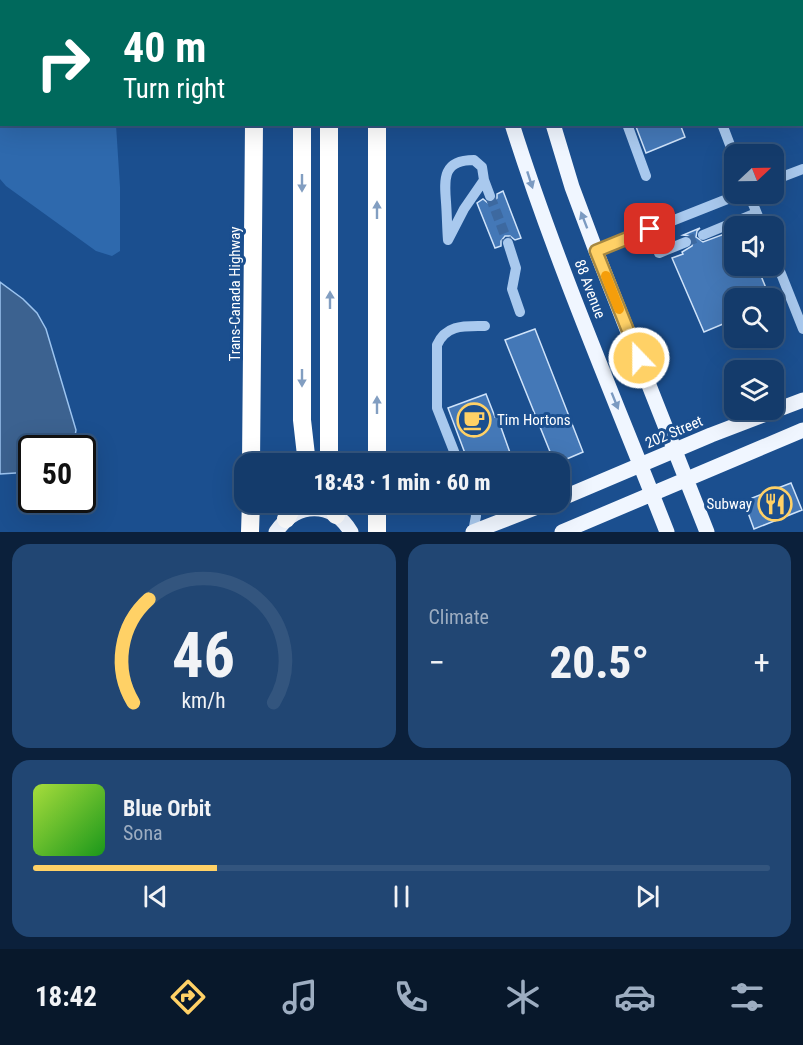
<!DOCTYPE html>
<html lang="en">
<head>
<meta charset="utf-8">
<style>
  :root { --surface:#143b6b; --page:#214673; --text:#f1f3f6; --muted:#9dadc1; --line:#33557e; --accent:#ffd166 }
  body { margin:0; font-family:"Roboto Condensed",sans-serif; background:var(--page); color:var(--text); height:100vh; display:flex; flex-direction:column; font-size:22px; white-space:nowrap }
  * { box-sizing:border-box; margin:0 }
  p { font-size:20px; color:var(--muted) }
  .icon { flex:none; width:33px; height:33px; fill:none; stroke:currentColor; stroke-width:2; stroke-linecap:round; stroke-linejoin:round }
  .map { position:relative; height:532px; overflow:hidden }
  .drawer { display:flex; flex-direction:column; gap:12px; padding:12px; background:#0b203b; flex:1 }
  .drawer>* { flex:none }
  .top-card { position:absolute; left:0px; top:0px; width:804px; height:126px; box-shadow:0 6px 24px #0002,0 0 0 2px var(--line); background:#00695c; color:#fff; overflow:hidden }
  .needle { width:39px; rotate:68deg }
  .tools { position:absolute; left:724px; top:144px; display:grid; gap:12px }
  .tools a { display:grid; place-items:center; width:60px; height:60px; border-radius:12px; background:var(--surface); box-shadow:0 6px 24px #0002,0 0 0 2px var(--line); font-size:30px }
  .speed { position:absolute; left:18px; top:435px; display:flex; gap:12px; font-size:30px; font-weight:700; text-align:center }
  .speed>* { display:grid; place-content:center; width:78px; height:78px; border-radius:50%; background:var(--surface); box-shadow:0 6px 24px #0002,0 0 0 2px var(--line); line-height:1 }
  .speed .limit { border:3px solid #111; border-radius:9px; background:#fff; color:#111 }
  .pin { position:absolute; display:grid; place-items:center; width:51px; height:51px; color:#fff; margin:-26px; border-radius:12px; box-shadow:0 3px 9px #0006 }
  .me { position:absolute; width:66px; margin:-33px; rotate:338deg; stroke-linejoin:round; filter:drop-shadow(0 0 4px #0008) }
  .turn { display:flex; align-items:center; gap:21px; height:126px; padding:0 24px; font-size:27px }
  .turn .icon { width:78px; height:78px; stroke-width:2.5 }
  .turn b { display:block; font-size:42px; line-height:51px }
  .big { font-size:45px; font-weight:800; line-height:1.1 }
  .drawer .widget { flex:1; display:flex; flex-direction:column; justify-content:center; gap:9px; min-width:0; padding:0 21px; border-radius:18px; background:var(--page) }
  .drawer .dial { align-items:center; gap:0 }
  .dial svg { height:156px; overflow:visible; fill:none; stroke:var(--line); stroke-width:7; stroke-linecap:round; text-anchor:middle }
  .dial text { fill:var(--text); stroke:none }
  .song { display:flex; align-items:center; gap:18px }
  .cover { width:72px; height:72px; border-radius:9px; background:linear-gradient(135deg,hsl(80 70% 55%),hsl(120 70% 35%)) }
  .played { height:6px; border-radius:3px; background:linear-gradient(90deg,var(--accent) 25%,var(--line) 25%) }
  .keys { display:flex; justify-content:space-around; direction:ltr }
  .heat { display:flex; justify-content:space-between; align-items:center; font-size:33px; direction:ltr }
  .drawer .tiles { flex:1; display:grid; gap:12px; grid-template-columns:1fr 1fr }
  .widget:last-child { grid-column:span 2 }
  .trip { position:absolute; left:234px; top:453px; width:336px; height:60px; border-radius:18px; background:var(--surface); box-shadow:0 6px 24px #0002,0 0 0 2px var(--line); font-weight:800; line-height:60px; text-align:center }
  .tab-bar { display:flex; height:96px; justify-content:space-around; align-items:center; background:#08182b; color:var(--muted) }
  .tab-bar .icon { width:42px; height:42px }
  .tab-bar .selected { color:var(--accent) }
  .tab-bar b { font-size:27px; color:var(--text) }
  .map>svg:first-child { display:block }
  .green { fill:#2e69ad }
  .water { fill:#3c6290; stroke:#9cc4f0; stroke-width:1.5 }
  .building { fill:#4478b7; stroke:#cfe3fa; stroke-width:1.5 }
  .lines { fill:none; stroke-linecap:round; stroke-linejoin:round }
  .minor-tunnel { stroke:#3d69a0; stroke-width:10; stroke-dasharray:10 5; stroke-linecap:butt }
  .minor { stroke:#a9c9ee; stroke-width:10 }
  .major { stroke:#f0f6ff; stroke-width:15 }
  .highway { stroke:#fff; stroke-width:18 }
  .oneway { fill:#7b9ac1 }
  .oneway2 { fill:#829ec1 }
  .route-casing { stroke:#a68842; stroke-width:15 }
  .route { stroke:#ffd166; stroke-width:10 }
  .slow { stroke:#f59e0b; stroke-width:10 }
  .labels { text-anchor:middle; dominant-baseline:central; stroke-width:6; stroke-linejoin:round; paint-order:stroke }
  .street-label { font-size:15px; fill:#fff; stroke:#1b4f8f }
  .poi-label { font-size:15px; fill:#fff; stroke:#1b4f8f; text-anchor:start }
</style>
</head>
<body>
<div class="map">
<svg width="803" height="532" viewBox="0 0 803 532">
  <rect width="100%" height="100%" fill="#1b4f8f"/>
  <path class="green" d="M 0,0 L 172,0 L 2,2 L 2,124 L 116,125 L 120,187 L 120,251 L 112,256 L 96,251 L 6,186 L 0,179 Z"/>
  <path class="water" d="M 0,282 L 23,299 L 37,313 L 46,329 L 76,430 L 73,448 L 32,448 L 31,472 L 0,474 Z"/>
  <path class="building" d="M 635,124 L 680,124 L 685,137 L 646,153 Z
    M 503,191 L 521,238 L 515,240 L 510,236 L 505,236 L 501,241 L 501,246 L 495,248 L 477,203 L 483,199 L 488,203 L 493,203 L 497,198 L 497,194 Z
    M 700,228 L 697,231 L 696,237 L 703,242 L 735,230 L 735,266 L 757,266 L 770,298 L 735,298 L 735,319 L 704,332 L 672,258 L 683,254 L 682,252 L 692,246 L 693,242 L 691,236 L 683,235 Z
    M 535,329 L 583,452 L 555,464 L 505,340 Z
    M 486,394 L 495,417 L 497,416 L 514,464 L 469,464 L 448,408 Z
    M 791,483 L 802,510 L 754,529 L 747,510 L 752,498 Z"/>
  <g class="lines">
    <path class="minor-tunnel" d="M 490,196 L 508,243
      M 686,242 L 703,235"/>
    <path class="minor" d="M 635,0 L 637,2
      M 672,0 L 673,2
      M 584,2 L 587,0
      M 627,124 L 646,176
      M 722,124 L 735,158
      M 774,180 L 803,169
      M 749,194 L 762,226
      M 703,235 L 756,213
      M 448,240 C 447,228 447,215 446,202 C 444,178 443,160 474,160 L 482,167 L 484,180 L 490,196
      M 448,240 L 464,209 L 484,180
      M 508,243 L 516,268 L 512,289 L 520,312
      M 596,251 L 740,194
      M 659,253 L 686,242
      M 774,256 L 803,329
      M 459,464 L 437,408 L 437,345 C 446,324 465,326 485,326
      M 473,532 L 476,516 L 474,502"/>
    <path class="major" d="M 481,0 L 482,2
      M 521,0 L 521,2
      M 512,124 C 556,263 614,397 667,532
      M 553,124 L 572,187 L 596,251 L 707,532
      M 560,499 L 711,435 L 803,400
      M 276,532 C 296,502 332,500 351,532
      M 473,532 L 550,502
      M 562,532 L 803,430"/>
    <path class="highway" d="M 244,0 L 244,2
      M 376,0 L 376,2
      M 303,2 L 303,0
      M 329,2 L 329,0
      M 302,124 L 302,420 L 307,464
      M 251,464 L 254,124
      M 329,464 L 329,124
      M 377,464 L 377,124
      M 334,502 L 336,515
      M 286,519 L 295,502
      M 250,532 L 251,502
      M 377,532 L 377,502"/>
  </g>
  <defs><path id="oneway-solid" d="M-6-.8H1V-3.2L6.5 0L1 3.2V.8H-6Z" transform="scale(1.5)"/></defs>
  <g class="oneway">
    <use href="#oneway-solid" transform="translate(530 180) rotate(72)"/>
    <use href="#oneway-solid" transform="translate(584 220) rotate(-111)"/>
    <use href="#oneway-solid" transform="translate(615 401) rotate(68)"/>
  </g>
  <g class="oneway2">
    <use href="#oneway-solid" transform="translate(302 183) rotate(90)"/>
    <use href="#oneway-solid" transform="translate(377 210) rotate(-90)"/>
    <use href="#oneway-solid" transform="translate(330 300) rotate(-90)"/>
    <use href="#oneway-solid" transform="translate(302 378) rotate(90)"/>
    <use href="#oneway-solid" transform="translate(377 405) rotate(-90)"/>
  </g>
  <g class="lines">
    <defs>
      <path id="route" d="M 639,358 L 596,251 L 650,229"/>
    </defs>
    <use href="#route" class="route-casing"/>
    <use href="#route" class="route"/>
    <path class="slow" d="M 606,276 L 619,309"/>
  </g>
  <defs>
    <symbol id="cafe-ring" viewBox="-11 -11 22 22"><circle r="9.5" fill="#1b4f8f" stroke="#ffd166" stroke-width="1.5"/><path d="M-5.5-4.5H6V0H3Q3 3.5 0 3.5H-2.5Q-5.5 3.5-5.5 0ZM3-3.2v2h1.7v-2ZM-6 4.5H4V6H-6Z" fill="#ffd166"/></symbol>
    <symbol id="restaurant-ring" viewBox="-11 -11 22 22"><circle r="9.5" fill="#1b4f8f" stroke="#ffd166" stroke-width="1.5"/><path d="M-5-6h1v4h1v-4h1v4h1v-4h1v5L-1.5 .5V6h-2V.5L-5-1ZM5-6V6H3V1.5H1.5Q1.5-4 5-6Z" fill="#ffd166"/></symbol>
  </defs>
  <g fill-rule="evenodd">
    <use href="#cafe-ring" x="455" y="401" width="38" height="38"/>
    <use href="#restaurant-ring" x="756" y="485" width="38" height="38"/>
  </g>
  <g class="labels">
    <g class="street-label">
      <text transform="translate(590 289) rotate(69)">88 Avenue</text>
      <text transform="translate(235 294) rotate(-90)">Trans-Canada Highway</text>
      <text transform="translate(674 432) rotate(-23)">202 Street</text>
    </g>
    <g class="poi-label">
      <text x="497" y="420">Tim Hortons</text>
      <text x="752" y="504" text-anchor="end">Subway</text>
    </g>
  </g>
</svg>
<div class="tools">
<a><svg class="needle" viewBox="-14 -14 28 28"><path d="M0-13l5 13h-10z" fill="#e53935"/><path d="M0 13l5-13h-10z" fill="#9dadc1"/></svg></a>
<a><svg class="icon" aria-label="sound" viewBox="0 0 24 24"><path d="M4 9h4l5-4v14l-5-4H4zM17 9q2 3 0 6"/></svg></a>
<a><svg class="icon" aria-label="search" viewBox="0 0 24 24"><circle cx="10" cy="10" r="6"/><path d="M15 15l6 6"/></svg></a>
<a><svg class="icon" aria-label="layers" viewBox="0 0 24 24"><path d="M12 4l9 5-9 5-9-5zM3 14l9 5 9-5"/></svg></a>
</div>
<div class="speed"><div class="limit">50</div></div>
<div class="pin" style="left:650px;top:229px;background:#d93025"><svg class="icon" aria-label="arrive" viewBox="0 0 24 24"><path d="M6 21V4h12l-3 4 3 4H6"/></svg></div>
<svg class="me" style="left:639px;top:358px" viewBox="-20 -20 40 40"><circle r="17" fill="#ffd166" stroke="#fff" stroke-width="3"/><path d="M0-11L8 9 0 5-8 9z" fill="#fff"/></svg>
<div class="trip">18:43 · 1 min · 60 m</div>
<div class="top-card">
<div class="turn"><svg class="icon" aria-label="right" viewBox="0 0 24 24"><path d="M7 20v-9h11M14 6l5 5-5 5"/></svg><div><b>40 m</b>Turn right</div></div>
</div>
</div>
<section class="drawer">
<div class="tiles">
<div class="widget dial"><svg viewBox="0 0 100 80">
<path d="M14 69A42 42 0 1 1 86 69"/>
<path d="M14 69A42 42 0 0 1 22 16" stroke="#ffd166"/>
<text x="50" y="56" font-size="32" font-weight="700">46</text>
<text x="50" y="72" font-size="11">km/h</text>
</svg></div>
<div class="widget"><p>Climate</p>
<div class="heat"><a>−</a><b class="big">20.5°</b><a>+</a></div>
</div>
<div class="widget">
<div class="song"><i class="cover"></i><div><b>Blue Orbit</b><p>Sona</p></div></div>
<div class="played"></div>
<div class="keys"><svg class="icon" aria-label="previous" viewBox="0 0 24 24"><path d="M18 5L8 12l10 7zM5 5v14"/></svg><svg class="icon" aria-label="pause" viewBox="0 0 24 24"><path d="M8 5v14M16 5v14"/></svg><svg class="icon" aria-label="next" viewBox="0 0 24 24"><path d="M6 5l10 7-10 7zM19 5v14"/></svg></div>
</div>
</div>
</section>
<nav class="tab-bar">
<b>18:42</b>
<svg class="icon selected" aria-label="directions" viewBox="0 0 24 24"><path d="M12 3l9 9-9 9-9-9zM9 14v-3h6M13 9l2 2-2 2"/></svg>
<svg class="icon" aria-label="music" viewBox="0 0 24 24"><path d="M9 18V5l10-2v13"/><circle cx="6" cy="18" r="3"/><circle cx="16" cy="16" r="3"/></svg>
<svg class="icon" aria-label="phone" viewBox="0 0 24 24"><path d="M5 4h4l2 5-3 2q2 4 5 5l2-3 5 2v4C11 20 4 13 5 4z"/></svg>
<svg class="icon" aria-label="climate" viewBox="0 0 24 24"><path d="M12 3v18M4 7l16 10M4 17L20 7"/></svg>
<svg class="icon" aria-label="car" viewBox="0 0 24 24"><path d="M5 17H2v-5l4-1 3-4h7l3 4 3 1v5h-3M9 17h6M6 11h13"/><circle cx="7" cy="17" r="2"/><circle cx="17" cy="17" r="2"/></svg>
<svg class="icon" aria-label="filters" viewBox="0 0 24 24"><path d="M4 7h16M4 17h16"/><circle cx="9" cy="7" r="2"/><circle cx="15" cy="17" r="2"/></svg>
</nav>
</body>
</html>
